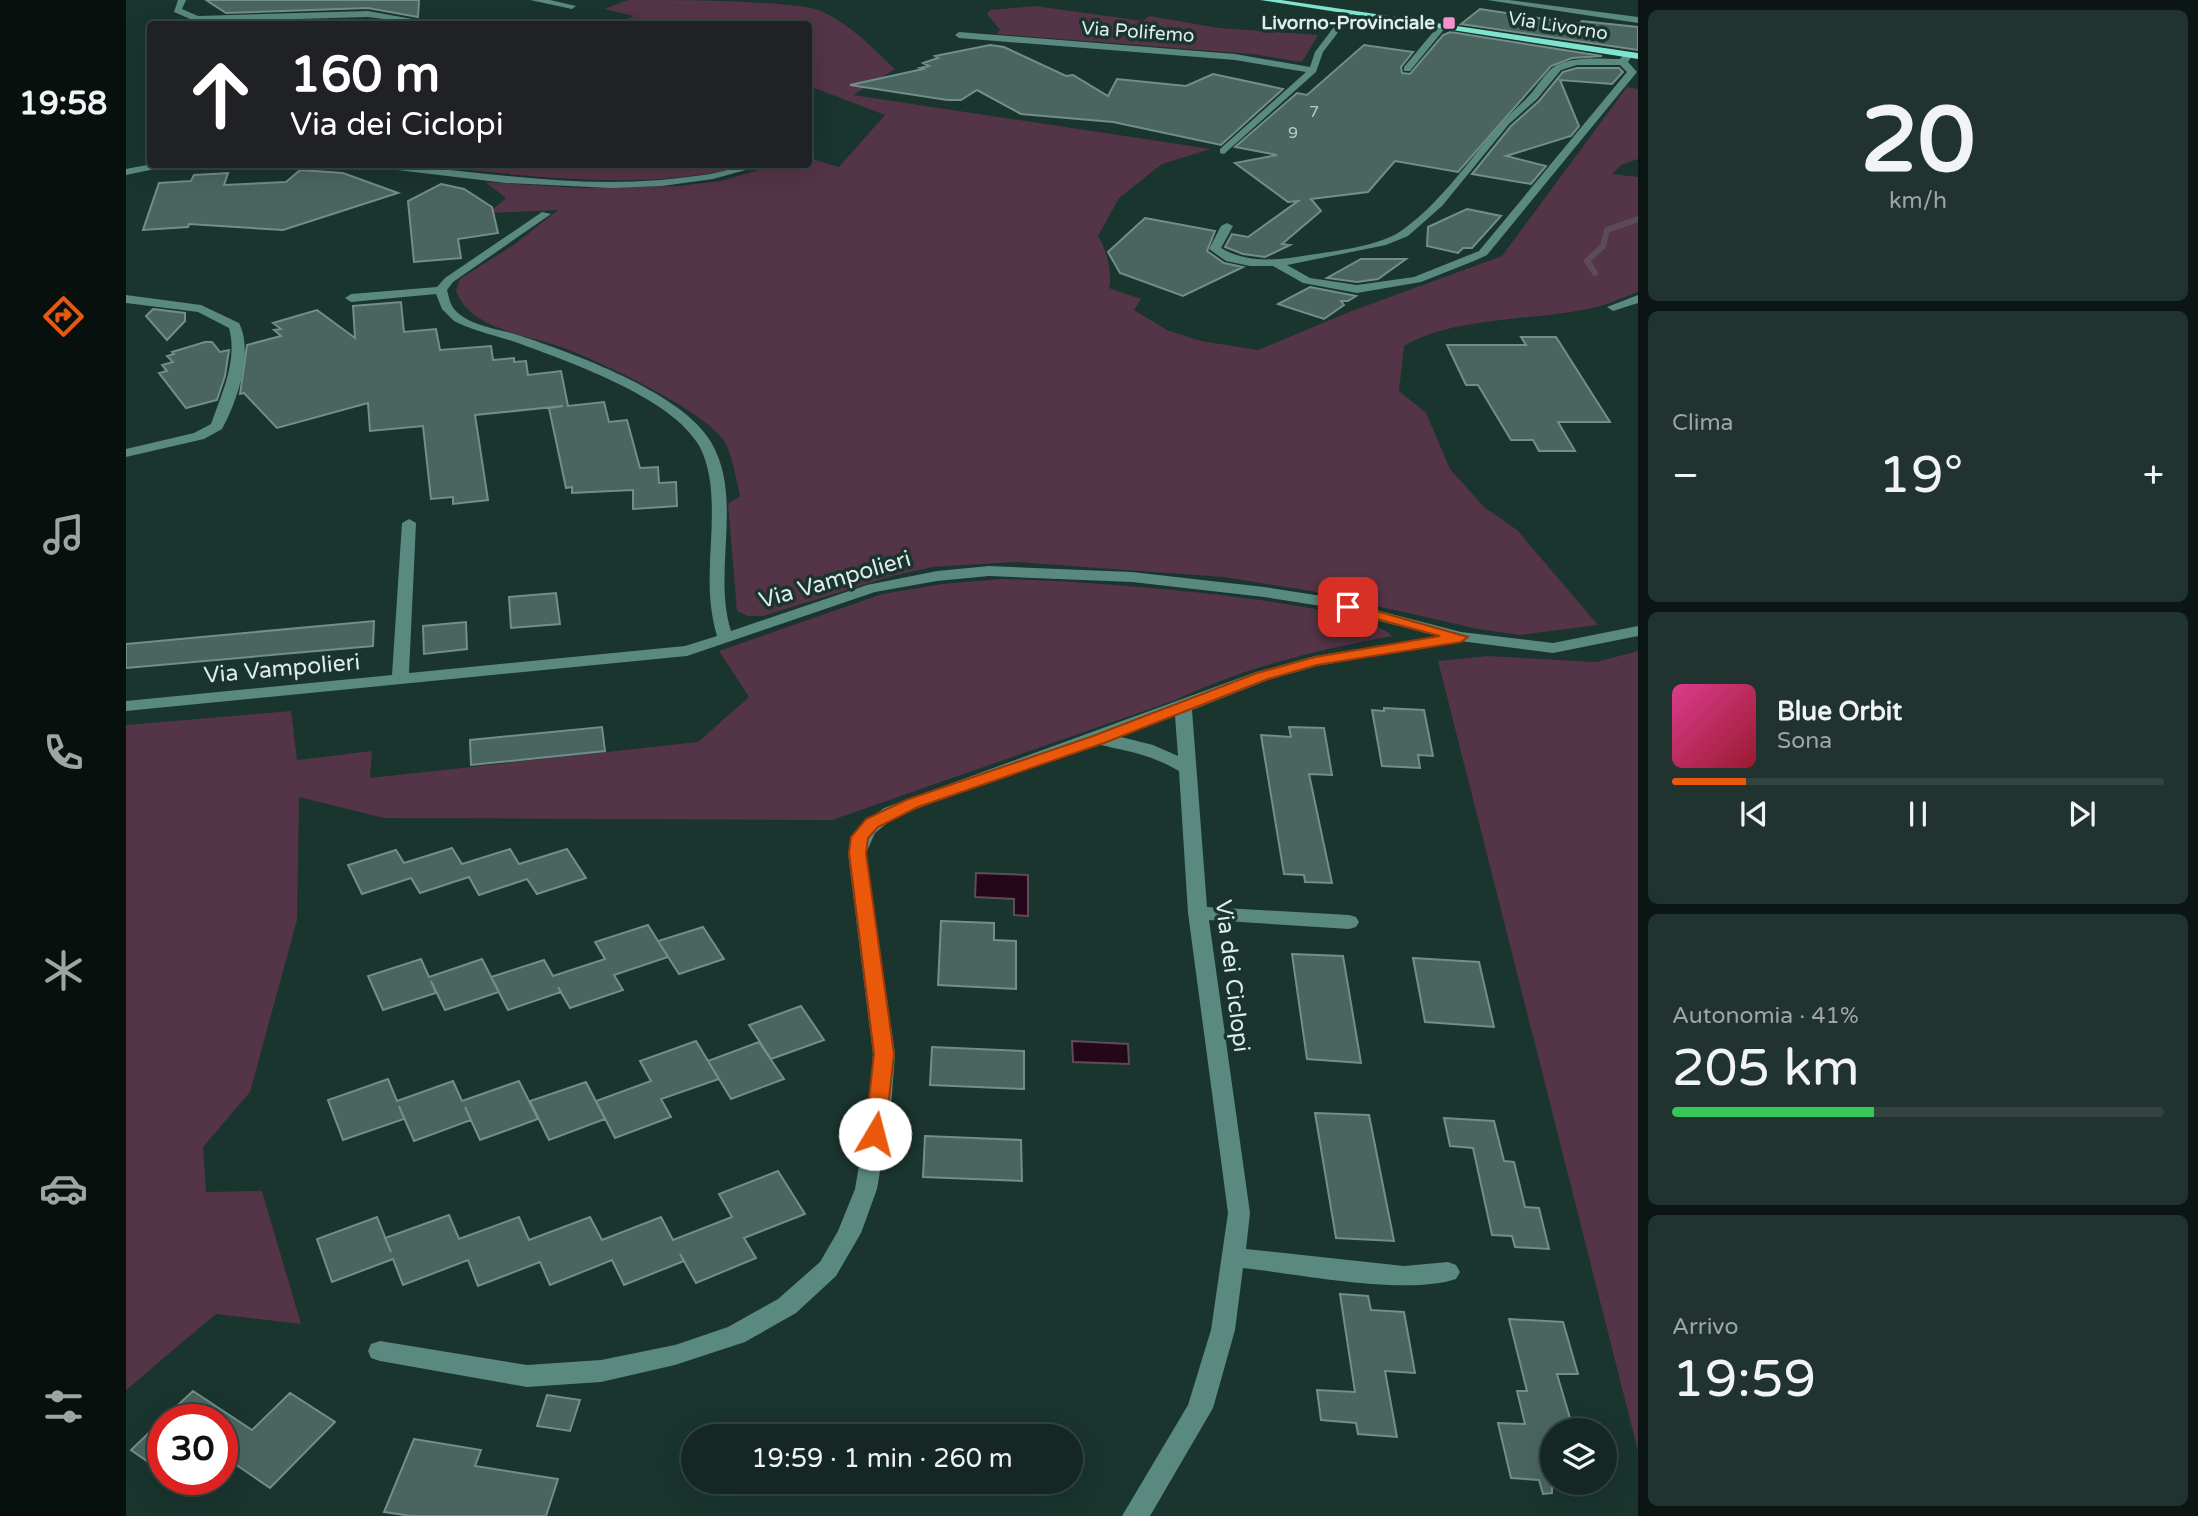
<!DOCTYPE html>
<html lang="it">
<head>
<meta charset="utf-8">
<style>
  :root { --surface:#142722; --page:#21332f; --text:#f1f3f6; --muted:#9da5a5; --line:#334440; --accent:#ea580c }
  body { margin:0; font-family:"Varela Round",sans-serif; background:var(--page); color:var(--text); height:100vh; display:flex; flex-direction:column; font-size:26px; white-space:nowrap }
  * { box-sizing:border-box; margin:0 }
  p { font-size:23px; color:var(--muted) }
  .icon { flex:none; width:38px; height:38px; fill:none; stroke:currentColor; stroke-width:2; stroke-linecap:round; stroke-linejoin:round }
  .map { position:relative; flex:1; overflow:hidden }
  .details { display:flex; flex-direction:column; gap:10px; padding:10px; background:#0b1513; width:560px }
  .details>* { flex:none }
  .top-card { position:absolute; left:21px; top:21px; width:665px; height:147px; border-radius:7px; box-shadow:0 7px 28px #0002,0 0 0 2px var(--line); background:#202124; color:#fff; overflow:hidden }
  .controls { position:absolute; left:1414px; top:1418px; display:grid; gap:14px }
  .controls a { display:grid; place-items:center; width:77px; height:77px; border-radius:50%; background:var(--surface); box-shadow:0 7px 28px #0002,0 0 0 2px var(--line); font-size:35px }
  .speed { position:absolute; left:21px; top:1404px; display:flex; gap:14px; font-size:35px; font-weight:700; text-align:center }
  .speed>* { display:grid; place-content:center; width:91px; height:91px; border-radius:50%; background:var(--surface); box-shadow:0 7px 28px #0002,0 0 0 2px var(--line); line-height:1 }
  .speed .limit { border:10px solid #d22; background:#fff; color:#111 }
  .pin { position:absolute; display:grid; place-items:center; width:60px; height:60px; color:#fff; margin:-30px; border-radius:14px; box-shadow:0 4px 10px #0006 }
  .me { position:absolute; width:77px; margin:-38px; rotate:8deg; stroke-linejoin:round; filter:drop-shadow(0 0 5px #0008) }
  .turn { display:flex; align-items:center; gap:24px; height:147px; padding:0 28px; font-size:32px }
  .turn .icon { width:91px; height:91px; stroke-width:2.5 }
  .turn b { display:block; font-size:49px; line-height:60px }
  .big { font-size:52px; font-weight:600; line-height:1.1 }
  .details .card { flex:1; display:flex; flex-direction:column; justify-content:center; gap:10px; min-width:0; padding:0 24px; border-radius:10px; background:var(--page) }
  .details .dial { align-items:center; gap:0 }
  .dial b { font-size:91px; line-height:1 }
  .song { display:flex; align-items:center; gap:21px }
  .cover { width:84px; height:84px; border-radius:10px; background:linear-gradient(135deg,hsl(330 70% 55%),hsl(350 70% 35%)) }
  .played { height:7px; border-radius:4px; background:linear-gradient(90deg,var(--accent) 15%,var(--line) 15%) }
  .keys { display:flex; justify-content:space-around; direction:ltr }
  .heat { display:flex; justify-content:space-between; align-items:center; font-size:38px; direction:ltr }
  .charge { height:10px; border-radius:5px; background:linear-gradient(90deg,#34c759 41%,var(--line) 0) }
  .trip { position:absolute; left:555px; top:1424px; width:402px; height:70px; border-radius:35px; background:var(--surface); box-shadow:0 7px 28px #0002,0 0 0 2px var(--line); font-weight:600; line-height:70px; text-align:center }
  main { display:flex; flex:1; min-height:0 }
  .tabs { display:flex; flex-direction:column; width:126px; justify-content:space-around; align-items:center; background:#08100e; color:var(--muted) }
  .tabs .icon { width:49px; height:49px }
  .tabs .active { color:var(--accent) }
  .tabs b { font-size:32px; color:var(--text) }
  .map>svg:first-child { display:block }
  .green { fill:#543447 }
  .water { fill:#25071a; stroke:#5c4c58; stroke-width:2 }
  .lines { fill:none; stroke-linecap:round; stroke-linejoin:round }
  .stream { stroke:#5c4c58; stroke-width:6 }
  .building { fill:#4a655f; stroke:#718e87; stroke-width:2 }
  .minor { fill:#5a897f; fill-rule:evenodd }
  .major { fill:#7ee4d0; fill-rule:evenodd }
  .route { fill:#ea580c; stroke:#983908; stroke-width:2 }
  .poi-dot { fill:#f790cf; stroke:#1a342e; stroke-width:2.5 }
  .labels { text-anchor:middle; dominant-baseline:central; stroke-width:7; stroke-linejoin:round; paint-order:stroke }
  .far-number-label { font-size:16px; fill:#b9cbc6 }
  .far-poi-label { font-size:19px; font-weight:bold; fill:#deede9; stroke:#1a342e; text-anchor:end }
  .far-street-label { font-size:19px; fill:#deede9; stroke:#1a342e }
  .street-label { font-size:23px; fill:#deede9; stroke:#1a342e }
</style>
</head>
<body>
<main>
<nav class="tabs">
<b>19:58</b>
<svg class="icon active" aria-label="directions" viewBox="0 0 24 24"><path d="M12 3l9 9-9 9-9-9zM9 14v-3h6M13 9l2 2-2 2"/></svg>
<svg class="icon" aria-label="music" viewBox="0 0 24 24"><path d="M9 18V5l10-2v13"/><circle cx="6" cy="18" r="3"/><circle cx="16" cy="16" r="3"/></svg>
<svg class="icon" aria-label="phone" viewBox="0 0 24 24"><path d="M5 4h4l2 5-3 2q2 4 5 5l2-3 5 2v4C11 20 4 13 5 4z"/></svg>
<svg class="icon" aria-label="climate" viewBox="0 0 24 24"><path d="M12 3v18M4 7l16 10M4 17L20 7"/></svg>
<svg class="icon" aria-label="car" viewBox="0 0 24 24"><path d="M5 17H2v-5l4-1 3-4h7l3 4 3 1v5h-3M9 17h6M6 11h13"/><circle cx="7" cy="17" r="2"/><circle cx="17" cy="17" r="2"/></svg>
<svg class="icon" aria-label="filters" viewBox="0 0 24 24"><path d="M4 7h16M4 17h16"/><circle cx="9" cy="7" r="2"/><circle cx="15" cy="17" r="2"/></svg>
</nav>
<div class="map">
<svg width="1512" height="1516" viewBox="0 0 1512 1516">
  <rect width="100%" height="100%" fill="#1a342e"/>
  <path class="green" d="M 502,0 C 556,0 636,0 686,8 C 718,18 745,46 769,69 L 727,95 L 1085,149 L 1036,164 L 993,198 L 972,236 C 980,248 987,274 983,288 L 1015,299 L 1008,310 L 1041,330 L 1075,341 L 1132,350 L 1223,312 L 1376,256 L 1501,87 L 1512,89 L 1512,159 L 1495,165 L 1486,174 L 1512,177 L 1512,292 C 1497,297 1482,305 1466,308 C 1409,321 1329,316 1278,346 L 1273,391 L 1300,413 L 1324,469 L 1358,507 L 1391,530 L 1472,625 L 1394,635 L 1352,629 L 1185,591 L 1097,577 L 890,562 L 807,567 L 766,576 L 637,616 L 622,616 L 611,611 L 602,504 L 614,496 C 610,479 607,459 600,444 C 585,413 469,359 435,347 C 400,334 345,330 330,291 L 334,279 L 389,244 L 432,210 L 363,213 L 380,198 L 359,182 L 455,188 L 553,186 L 594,181 L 650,165 L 682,164 L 683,158 L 713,167 L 759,115 L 683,86 L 682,24 L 490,24 L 508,16 L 478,9 Z
    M 909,6 L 1017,21 L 1023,16 L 1093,28 L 1192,35 L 1176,62 L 1126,54 L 870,34 L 874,30 L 861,14 L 864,10 Z
    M 343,164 L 622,165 C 529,190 429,179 334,169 Z
    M 876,579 C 939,580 1230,598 1266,636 C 1191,650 1116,668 1047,701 L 706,820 L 258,818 L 173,797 L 171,920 L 124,1092 L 77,1147 L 80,1192 L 136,1191 L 175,1324 L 90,1314 L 0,1390 L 0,725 L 165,711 L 171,760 L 246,751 L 244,778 L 572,742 L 623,697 L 593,651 L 756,594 L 816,584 Z
    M 1512,651 L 1512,1451 L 1312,661 L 1362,656 L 1470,662 Z"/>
  <path class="water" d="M 850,873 L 902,875 L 902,916 L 888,915 L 888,899 L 849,897 Z
    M 946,1041 L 1002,1044 L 1003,1064 L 947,1062 Z"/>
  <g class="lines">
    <path class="stream" d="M 1469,273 L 1461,261 L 1477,246 L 1481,230 L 1512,219"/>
  </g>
  <path class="building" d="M 80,0 L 293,0 L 292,17 L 242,8 L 100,13 Z
    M 1354,9 L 1453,24 L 1456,21 L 1512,27 L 1512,50 L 1335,24 Z
    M 242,20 L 279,24 L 116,23 Z
    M 1324,32 L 1476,56 L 1446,58 L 1425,66 L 1332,172 L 1269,161 L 1242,192 L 1185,199 L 1195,211 L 1156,244 L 1164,245 L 1139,257 L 1117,254 L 1099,247 L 1106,234 L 1122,237 L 1172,201 L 1162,202 L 1109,163 L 1151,155 L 1109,147 L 1171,93 L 1181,95 L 1238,45 L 1287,52 L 1275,67 L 1276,73 L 1284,74 L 1317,35 Z
    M 864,45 L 878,47 L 940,76 L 947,75 L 982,96 L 991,79 L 1060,86 L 1087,74 L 1157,89 L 1095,145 L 987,122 L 895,114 L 851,90 L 835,100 L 821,100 L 724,85 L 797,69 L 794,68 L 803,66 L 797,63 L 812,58 L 809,56 Z
    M 1451,68 L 1493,68 L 1497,72 L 1486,84 L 1434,80 L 1453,126 L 1445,136 L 1380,156 L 1420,166 L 1405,184 L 1346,174 L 1385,126 L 1413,101 L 1437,72 Z
    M 174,170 L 217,173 L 272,193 L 157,230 L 63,224 L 62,227 L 17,230 L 33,183 L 65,181 L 68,175 L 102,173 L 98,185 L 160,182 Z
    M 315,184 L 338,189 L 366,207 L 372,233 L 332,239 L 335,258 L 288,262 L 282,201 Z
    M 1341,209 L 1375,216 L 1346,248 L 1337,248 L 1332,253 L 1301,246 L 1302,227 Z
    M 1019,218 L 1089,231 L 1081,251 L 1098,263 L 1117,267 L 1057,296 L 994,273 L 982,252 Z
    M 1235,259 L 1280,259 L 1252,279 L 1231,282 L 1201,278 Z
    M 1184,287 L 1230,296 L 1222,301 L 1215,301 L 1218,305 L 1198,319 L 1152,304 Z
    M 275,302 L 278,332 L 310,329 L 314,350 L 365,346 L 367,360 L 388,358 L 388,362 L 400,361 L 402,375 L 435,371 L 442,406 L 478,402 L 483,422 L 501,420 L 514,468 L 532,467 L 533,483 L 550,482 L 551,506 L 507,509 L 507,490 L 446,493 L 446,487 L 440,488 L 423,408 L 437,406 L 349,415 L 362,500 L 327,504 L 327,497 L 305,499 L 297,426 L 244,431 L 242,403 L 151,428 L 118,393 L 114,394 L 121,345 L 155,336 L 148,330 L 155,329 L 147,323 L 191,310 L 229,338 L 227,306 Z
    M 27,309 L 59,313 L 59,321 L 41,340 L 20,316 Z
    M 1395,337 L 1430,337 L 1484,422 L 1432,422 L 1449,451 L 1413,451 L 1407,440 L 1385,440 L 1352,385 L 1340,385 L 1321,345 L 1400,345 Z
    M 79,342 L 86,342 L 94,352 L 103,350 L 99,376 L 91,400 L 60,408 L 33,373 L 41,371 L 36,365 L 47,362 L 41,356 L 48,354 L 46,352 Z
    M 430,593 L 434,624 L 385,628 L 383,597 Z
    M 248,621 L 247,646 L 0,668 L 0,644 Z
    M 340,622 L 341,649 L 298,654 L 297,626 Z
    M 1258,708 L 1298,710 L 1307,756 L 1292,755 L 1294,768 L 1256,766 L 1246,710 L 1258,711 Z
    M 476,727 L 479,751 L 345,765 L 344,740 Z
    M 1163,727 L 1198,728 L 1206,775 L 1183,774 L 1206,883 L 1179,882 L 1178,875 L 1158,874 L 1135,735 L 1165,737 Z
    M 326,848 L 336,864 L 384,849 L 393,864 L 441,849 L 460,878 L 411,894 L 401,879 L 353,895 L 343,877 L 294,893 L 285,878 L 236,894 L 222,865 L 270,850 L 278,863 Z
    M 815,921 L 868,923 L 868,940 L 890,941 L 890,989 L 812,985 Z
    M 522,925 L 542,957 L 488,975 L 497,990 L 444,1008 L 432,987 L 435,992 L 382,1010 L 365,977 L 418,960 L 427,976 L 479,959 L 469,942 Z
    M 577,927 L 598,959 L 553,974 L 532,941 Z
    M 1166,954 L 1217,956 L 1235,1063 L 1181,1059 Z
    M 1287,958 L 1353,962 L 1368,1027 L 1299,1022 Z
    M 295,959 L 303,977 L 356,959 L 373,992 L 319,1010 L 305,981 L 310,993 L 257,1010 L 242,976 Z
    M 675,1006 L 698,1040 L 645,1059 L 623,1025 Z
    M 570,1041 L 593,1079 L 535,1099 L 545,1117 L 489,1138 L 470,1101 L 525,1081 L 514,1061 Z
    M 633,1042 L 658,1079 L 605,1099 L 582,1061 Z
    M 806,1047 L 898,1051 L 898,1089 L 804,1085 Z
    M 262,1079 L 271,1101 L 327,1081 L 336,1101 L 393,1081 L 412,1119 L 354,1140 L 339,1107 L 345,1120 L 288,1141 L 273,1106 L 278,1119 L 217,1140 L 202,1100 Z
    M 460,1082 L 479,1119 L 423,1140 L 404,1101 Z
    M 1189,1113 L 1243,1115 L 1268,1241 L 1210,1238 Z
    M 1318,1118 L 1368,1121 L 1378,1161 L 1388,1162 L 1399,1207 L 1413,1208 L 1423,1249 L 1389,1247 L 1386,1236 L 1366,1235 L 1347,1148 L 1324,1146 Z
    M 799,1136 L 895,1140 L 896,1181 L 797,1177 Z
    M 652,1171 L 679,1214 L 618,1238 L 630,1258 L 570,1283 L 554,1254 L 558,1261 L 498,1285 L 486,1260 L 424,1285 L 414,1262 L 352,1286 L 342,1260 L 277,1285 L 267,1259 L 206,1282 L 191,1239 L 251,1217 L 265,1252 L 259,1238 L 323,1215 L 333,1239 L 393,1217 L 403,1240 L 464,1217 L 476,1240 L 535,1217 L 547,1240 L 606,1217 L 593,1194 Z
    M 1214,1294 L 1242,1296 L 1245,1310 L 1278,1312 L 1289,1373 L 1259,1371 L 1271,1437 L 1232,1434 L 1230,1423 L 1195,1420 L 1191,1390 L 1229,1392 Z
    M 1383,1319 L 1437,1322 L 1452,1374 L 1431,1374 L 1446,1425 L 1431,1425 L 1432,1430 L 1426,1430 L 1426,1493 L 1417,1494 L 1413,1480 L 1385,1478 L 1372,1423 L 1399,1424 L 1391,1391 L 1401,1391 Z
    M 67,1391 L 126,1430 L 164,1393 L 209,1422 L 144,1488 L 96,1455 L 96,1419 L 37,1419 Z
    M 421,1395 L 454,1400 L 444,1431 L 411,1426 Z
    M 37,1419 L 37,1472 L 5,1450 Z
    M 288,1439 L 355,1450 L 349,1466 L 432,1479 L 420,1516 L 285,1516 L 258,1512 Z"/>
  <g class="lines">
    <path class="minor" d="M 52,0 L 60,0 L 56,9 L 72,16 L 242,11 L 314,24 L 296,24 L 242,17 L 71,22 L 48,12 Z
      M 404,0 L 424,0 L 450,6 L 446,9 Z
      M 1361,0 L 1383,0 L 1512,17 L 1512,23 Z
      M 1220,11 L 1227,13 L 1197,52 L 1190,72 L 1098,154 L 1094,153 L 1094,149 L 1180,72 L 1109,60 L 833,38 L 829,35 L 833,32 L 1109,54 L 1184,67 L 1189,52 Z
      M 1313,25 L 1320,27 L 1284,71 L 1278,71 L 1278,67 Z
      M 1499,53 L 1507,55 L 1502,62 L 1511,72 L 1361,255 L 1348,261 L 1295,282 L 1231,293 L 1177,283 L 1147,266 L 1124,266 L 1100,261 L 1083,249 L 1095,226 L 1101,223 L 1107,226 L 1095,248 C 1122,264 1153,260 1183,255 C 1209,251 1253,246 1275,231 C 1324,197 1354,140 1399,100 C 1410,90 1419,71 1431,65 C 1451,56 1474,59 1494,59 ZM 1451,65 L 1494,65 L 1501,72 L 1353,251 L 1288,277 L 1231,285 L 1184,278 L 1161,265 L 1260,245 L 1282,236 L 1316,206 L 1383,124 L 1411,99 L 1435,70 Z
      M 26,164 L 53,164 L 0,175 L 0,169 Z
      M 221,164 C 309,164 395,182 483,182 C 517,182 551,179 584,174 C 604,170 621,164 642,164 L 587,179 L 536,186 L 485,188 L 380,183 Z
      M 416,212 L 425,214 L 327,282 L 321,290 C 323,297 324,305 329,310 C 343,326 373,329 392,335 C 446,353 556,392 585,442 C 618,498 586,571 605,631 L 741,585 L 811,571 L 863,566 L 1006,572 L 1138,587 L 1196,596 L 1335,632 L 1427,643 L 1512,626 L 1512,636 L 1427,653 L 1334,641 L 1191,666 L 1142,680 L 1066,710 L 1081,907 L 1223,915 L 1230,917 L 1233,922 L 1230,927 L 1223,929 L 1083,920 L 1124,1213 L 1120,1249 L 1278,1266 L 1322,1262 L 1330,1265 L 1334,1272 L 1330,1279 C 1280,1296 1173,1274 1117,1268 L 1109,1330 L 1087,1408 L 1024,1516 L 996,1516 L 1062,1405 L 1085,1330 L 1102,1213 L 1062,913 L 1053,771 C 1022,753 1003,752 971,744 L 770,816 L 749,833 L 740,853 L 769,1054 L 765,1107 L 751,1189 L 735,1233 L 710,1276 L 670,1313 L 619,1342 L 549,1365 L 475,1382 L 401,1387 L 254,1361 L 245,1358 L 242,1351 L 245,1344 L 254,1341 L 401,1365 L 475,1360 L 549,1345 L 602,1327 L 652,1299 L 694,1262 L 712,1231 L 729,1189 L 743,1107 L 747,1054 L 722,853 L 736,825 L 758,808 L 1130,672 L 1189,656 L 1312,636 L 1195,606 L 1138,597 L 1006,582 L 863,576 L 811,581 L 749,592 L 561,656 L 0,711 L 0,701 L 266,675 L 276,523 L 283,519 L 290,523 L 283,673 L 559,646 L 591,636 C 575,582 591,535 584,481 C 582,468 578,452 570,441 C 539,395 441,361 389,342 C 368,335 347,331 328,321 L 316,309 L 310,294 L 225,302 L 219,298 L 225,294 L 311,287 L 319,278 ZM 1049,716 L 1052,756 L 1027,745 L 991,736 Z
      M 0,295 L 75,305 L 113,323 C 128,352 111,402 96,429 L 78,439 L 0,457 L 0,449 L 68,433 L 85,424 C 96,393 112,360 103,328 L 72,312 L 0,303 Z
      M 1512,295 L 1512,303 L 1487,311 L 1481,307 Z"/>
    <path class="major" d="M 1134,0 L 1155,0 L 1512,53 L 1512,59 Z"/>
  </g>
  <path class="route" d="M 1222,603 L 1342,637 L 1335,642 L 1191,665 L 1142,679 L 978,743 L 792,807 L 752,827 L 742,838 L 740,853 L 768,1054 L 759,1134 L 756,1139 L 742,1139 L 739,1134 L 748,1054 L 723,853 L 725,837 L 740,819 L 780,800 L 967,736 L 1131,673 L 1189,657 L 1314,636 L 1217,610 L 1215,607 Z"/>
  <rect class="poi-dot" x="1316" y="16" width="14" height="14" rx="3.5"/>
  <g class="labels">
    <g class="far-number-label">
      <text x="1188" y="112">7</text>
      <text x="1167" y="133">9</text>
    </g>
    <g class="far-poi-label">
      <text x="1309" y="23">Livorno-Provinciale</text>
    </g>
    <g class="far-street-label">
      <text transform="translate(1432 26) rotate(9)">Via Livorno</text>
      <text transform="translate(1012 32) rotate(4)">Via Polifemo</text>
    </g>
    <g class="street-label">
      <text transform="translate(709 580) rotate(-16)">Via Vampolieri</text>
      <text transform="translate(156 669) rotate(-5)">Via Vampolieri</text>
      <text transform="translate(1106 976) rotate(83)">Via dei Ciclopi</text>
    </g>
  </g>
</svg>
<div class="controls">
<a><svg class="icon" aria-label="layers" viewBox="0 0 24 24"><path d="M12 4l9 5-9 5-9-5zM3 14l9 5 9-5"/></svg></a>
</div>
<div class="speed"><div class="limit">30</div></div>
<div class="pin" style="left:1222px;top:607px;background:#d93025"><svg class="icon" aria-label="arrive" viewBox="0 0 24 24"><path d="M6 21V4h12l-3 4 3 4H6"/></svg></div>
<svg class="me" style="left:749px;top:1134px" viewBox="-20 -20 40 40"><circle r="19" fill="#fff"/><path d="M0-13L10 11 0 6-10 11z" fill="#ea580c"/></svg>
<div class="trip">19:59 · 1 min · 260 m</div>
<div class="top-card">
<div class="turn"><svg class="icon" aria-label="ahead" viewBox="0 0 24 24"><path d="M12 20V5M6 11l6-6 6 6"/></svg><div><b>160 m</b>Via dei Ciclopi</div></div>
</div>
</div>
<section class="details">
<div class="card dial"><b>20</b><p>km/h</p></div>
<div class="card"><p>Clima</p>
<div class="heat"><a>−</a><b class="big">19°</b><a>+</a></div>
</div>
<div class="card">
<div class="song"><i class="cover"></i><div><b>Blue Orbit</b><p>Sona</p></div></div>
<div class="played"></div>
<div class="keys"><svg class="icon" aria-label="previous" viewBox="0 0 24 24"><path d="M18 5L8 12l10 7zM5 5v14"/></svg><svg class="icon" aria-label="pause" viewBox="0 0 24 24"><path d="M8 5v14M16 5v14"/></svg><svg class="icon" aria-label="next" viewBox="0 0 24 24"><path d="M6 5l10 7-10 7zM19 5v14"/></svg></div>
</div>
<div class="card"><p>Autonomia · 41%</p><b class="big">205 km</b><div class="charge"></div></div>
<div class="card"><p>Arrivo</p><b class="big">19:59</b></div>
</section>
</main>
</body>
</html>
